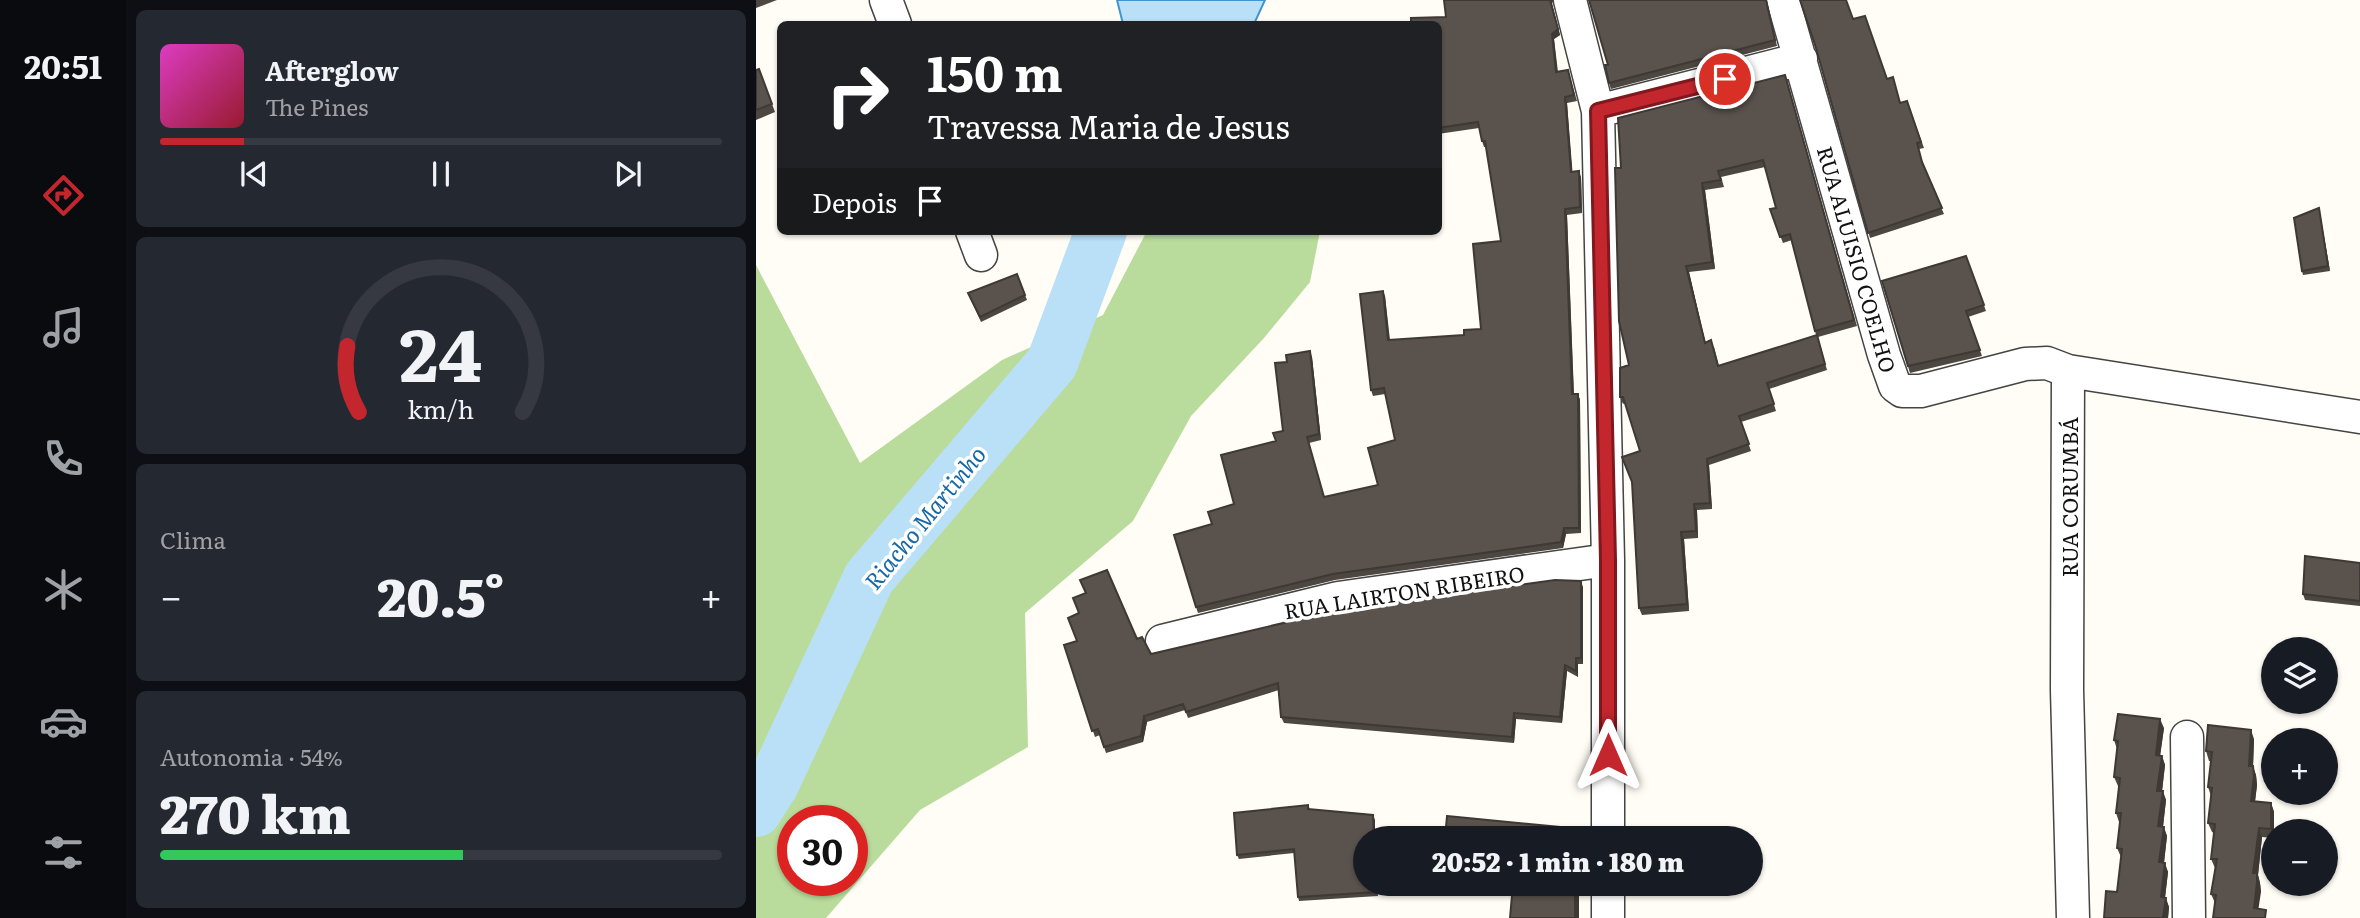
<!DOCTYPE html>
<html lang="pt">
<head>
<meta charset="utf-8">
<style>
  :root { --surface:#171b24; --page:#242831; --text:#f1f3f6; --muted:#9ea1a6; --line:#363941; --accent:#c4262e }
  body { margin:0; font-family:Literata,serif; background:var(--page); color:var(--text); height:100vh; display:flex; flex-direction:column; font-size:26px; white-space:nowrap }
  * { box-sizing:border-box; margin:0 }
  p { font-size:23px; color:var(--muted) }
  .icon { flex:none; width:38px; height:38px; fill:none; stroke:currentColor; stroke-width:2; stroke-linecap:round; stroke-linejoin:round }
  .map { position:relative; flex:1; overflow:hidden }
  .drawer { display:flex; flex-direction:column; gap:10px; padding:10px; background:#0d0f14; width:630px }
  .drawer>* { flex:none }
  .guide { position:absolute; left:21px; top:21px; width:665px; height:214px; border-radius:10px; box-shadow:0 2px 5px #0004; background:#202124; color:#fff; overflow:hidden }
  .buttons { position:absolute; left:1505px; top:637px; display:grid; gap:14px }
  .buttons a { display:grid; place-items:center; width:77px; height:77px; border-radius:50%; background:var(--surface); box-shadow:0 2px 5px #0004; font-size:35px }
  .speed { position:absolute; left:21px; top:805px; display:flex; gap:14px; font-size:35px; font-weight:700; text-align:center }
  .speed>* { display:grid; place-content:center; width:91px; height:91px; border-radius:50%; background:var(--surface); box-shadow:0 2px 5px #0004; line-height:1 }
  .speed .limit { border:10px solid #d22; background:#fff; color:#111 }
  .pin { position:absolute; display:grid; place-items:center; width:60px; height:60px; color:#fff; margin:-30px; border:4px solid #fff; border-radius:50%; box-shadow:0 2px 7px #0007 }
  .me { position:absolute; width:77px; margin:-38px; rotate:0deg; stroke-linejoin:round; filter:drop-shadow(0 0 5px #0008) }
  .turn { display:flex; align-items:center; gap:24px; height:147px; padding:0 35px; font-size:32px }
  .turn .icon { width:91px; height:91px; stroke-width:2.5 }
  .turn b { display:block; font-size:49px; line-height:60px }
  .then { display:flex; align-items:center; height:66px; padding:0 35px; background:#0003; gap:14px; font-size:26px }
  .big { font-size:52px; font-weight:800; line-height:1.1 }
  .drawer .tile { flex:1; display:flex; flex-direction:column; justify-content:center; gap:10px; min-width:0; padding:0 24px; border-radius:10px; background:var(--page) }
  .drawer .dial { align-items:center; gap:0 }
  .dial svg { height:182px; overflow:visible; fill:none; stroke:var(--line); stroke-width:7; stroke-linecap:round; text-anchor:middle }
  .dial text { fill:var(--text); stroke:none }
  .song { display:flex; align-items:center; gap:21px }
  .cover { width:84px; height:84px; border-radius:10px; background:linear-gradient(135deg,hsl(310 70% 55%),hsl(350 70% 35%)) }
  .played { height:7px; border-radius:4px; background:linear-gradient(90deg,var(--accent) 15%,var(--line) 15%) }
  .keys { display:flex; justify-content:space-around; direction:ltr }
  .heat { display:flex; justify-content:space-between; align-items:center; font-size:38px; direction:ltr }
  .charge { height:10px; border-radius:5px; background:linear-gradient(90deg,#34c759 54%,var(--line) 0) }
  .trip { position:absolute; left:597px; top:826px; width:410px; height:70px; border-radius:35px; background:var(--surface); box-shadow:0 2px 5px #0004; font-weight:800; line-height:70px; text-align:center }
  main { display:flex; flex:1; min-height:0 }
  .tabs { display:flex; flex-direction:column; width:126px; justify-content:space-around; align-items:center; background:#090b0e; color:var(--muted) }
  .tabs .icon { width:49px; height:49px }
  .tabs .current { color:var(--accent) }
  .tabs b { font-size:32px; color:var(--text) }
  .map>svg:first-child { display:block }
  .forest { fill:#b9dc9c; fill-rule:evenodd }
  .water { fill:#b9e0f7; stroke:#3f96cf; stroke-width:2 }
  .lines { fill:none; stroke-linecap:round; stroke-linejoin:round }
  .river { stroke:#b9e0f7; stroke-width:52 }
  .minor-casing { stroke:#444; stroke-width:35 }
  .minor { stroke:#fff; stroke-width:32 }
  .wall { fill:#4d4742; fill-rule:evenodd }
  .shaded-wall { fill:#3f3936 }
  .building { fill:#5a524d; stroke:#3f3936; stroke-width:2 }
  .route-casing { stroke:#7f191e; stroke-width:18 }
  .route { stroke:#c4262e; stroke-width:12 }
  .labels { text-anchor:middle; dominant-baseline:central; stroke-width:7; stroke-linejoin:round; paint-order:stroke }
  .street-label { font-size:21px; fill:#111; stroke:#fff }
  .water-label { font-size:23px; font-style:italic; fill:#1768a6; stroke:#fff }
</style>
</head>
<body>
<main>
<nav class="tabs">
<b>20:51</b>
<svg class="icon current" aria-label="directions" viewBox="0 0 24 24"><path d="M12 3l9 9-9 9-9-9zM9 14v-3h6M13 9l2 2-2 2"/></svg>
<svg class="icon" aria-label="music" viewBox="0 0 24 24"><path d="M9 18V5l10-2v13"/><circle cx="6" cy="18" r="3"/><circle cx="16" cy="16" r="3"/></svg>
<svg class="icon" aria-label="phone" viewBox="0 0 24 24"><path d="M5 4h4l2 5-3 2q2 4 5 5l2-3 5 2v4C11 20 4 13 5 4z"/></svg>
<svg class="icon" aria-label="climate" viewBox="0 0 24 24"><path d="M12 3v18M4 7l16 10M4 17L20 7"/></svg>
<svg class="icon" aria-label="car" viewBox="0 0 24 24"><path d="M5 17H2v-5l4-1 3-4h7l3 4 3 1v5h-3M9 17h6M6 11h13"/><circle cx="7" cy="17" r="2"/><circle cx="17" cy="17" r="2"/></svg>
<svg class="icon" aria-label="filters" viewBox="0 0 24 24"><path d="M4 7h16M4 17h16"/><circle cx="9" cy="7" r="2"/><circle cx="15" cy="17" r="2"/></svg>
</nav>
<section class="drawer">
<div class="tile">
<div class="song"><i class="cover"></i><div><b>Afterglow</b><p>The Pines</p></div></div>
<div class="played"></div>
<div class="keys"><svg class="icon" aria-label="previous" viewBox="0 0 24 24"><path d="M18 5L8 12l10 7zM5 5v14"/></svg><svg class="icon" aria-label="pause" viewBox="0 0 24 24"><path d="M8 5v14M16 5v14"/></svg><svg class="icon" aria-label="next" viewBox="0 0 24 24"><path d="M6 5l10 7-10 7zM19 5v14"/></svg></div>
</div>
<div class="tile dial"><svg viewBox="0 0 100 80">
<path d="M14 69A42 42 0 1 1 86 69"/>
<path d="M14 69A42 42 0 0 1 9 40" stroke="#c4262e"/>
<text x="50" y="56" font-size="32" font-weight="700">24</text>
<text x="50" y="72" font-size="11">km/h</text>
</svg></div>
<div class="tile"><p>Clima</p>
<div class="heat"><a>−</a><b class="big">20.5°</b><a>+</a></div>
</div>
<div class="tile"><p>Autonomia · 54%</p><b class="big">270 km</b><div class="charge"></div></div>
</section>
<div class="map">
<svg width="1604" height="918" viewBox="0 0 1604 918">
  <rect width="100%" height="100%" fill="#fffdf5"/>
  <path class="forest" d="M 391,231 L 564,231 L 554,282 L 508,338 L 435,416 L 377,521 L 269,613 L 272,747 L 164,810 L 70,918 L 0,918 L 0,265 L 104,463 L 246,360 L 347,315 ZM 37,821 L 96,821 L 96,880 L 37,880 Z"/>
  <path class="water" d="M 361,0 L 509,0 L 498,24 L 367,24 Z"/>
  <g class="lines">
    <path class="river" d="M 0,811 L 17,784 L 113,578 L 296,363 L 345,231"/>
    <defs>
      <path id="minor" d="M 130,0 L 139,24
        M 814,0 L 842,111 L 852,560 L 852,838
        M 1027,0 L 1128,355 L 1139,386 L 1146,391 L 1165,391 L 1269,364 L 1291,363 L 1312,371 L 1604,417
        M 842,111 L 1045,59
        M 216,231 L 225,255
        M 1312,371 L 1311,690 L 1317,918
        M 406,641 L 582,598 L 852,560
        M 1431,737 L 1433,918
        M 852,884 L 852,918"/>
    </defs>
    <use href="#minor" class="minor-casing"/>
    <use href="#minor" class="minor"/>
  </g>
  <path class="wall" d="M 0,0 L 21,0 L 0,8 Z
    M 688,0 L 797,0 L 796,4 L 804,35 L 798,39 L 802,72 L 812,70 L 821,101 L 811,103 L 816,172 L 825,177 L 826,213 L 811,215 L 818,394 L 822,394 L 824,400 L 825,533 L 810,534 L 807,548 L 579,580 L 442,613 L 440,607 L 456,524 L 478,504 L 520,441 L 527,431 L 556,357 L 565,440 L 553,443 L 568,497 L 622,485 L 639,440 L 629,394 L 617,396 L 615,390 L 629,296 L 634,340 L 708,335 L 725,329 L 745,241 L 730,147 L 728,147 L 726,141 L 723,128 L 682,134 L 682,24 L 690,17 Z
    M 1011,0 L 1021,46 L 855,89 L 853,83 L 852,65 Z
    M 1097,19 L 1144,103 L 1151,101 L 1168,148 L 1163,149 L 1167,166 L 1188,214 L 1114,238 L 1060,48 Z
    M 3,69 L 19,112 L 0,120 L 0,70 Z
    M 1031,82 L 1101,326 L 1062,337 L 1071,370 L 1013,389 L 1020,411 L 985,422 L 995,451 L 953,465 L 956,509 L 941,510 L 942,538 L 928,539 L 933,611 L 886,615 L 883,608 L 884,451 L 869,403 L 867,404 L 864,397 L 873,365 L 865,168 ZM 1009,167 L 1020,208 L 1014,209 L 1027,243 L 1036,240 L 1060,335 L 963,366 L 958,347 L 949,342 L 933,272 L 959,269 L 949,190 L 968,187 L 965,177 Z
    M 1563,208 L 1574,271 L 1547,275 L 1546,271 Z
    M 1210,256 L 1230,311 L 1212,317 L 1226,356 L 1154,373 L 1126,281 Z
    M 261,274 L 271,300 L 225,322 L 214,298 Z
    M 1604,563 L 1604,606 L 1549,600 L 1547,594 Z
    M 827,587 L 827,664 L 822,664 L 822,677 L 811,671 L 806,723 L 760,719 L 758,743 L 528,723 L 525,717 L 523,690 L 432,718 L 429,710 L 391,722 L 387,742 L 350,753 L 344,735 L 339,737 L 308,645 L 321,641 L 323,613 L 381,639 L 395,654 Z
    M 1408,728 L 1404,755 L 1406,756 L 1409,765 L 1406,791 L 1410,800 L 1407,827 L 1411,836 L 1408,863 L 1412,872 L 1409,898 L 1413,907 L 1412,918 L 1348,918 L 1361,892 L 1365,857 L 1361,848 L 1364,822 L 1363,822 L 1360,813 L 1363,786 L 1362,786 L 1358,777 L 1361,749 L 1358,740 Z
    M 1498,739 L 1497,767 L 1500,775 L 1501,785 L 1499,801 L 1515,803 L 1518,812 L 1518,831 L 1517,831 L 1517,838 L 1506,837 L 1502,875 L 1504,883 L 1505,892 L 1459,903 L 1455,894 L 1459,868 L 1455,859 L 1458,833 L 1456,832 L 1452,823 L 1455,796 L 1452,787 L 1455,761 L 1453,761 L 1450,751 Z
    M 552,805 L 554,809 L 619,820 L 619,838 L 609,838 L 609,884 L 621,884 L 622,896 L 543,901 L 542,897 L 538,853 L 483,859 L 481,855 Z
    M 711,884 L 819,884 L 823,894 L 823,918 L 754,918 L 757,888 L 711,885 Z"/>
  <path class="shaded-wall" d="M 794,0 L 797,0 L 796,4 L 804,35 L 798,39 L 802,78 L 800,72 L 796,34 Z
    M 809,97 L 811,103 L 817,178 L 815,172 Z
    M 823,171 L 825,177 L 826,213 L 824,207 Z
    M 946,183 L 949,190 L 959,269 L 956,262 Z
    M 1563,208 L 1564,213 L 1574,271 L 1572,266 Z
    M 809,209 L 811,215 L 818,400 L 816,394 Z
    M 930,266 L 933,272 L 951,349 L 949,343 Z
    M 627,291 L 629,296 L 634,346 L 632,340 Z
    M 554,351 L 556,357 L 565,440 L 563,434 Z
    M 822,394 L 824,400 L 825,533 L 823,528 Z
    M 951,459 L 953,465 L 956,509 L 954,503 Z
    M 938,504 L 941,510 L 942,538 L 940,531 Z
    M 808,528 L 810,534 L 807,548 L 805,542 Z
    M 925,532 L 928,539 L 933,611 L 931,604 Z
    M 825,581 L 827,587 L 827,664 L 825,658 Z
    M 820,658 L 822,664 L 822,677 L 820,671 Z
    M 809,665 L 811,671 L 806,723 L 804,717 Z
    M 758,713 L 760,719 L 758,743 L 756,737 Z
    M 388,716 L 391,722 L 387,742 L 385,736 Z
    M 1404,719 L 1408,728 L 1403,764 L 1400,755 Z
    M 1495,730 L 1498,739 L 1497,767 L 1500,775 L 1501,785 L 1498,810 L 1495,801 L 1493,766 Z
    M 1406,756 L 1409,765 L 1405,800 L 1401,791 Z
    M 1407,791 L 1410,800 L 1406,835 L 1402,826 Z
    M 1515,803 L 1518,812 L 1518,831 L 1517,831 L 1517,834 L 1515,829 Z
    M 617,815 L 619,820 L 619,838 L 618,838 Z
    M 1408,827 L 1411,836 L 1407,871 L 1403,862 Z
    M 814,828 L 818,838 L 814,838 Z
    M 1503,828 L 1506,837 L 1502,875 L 1504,883 L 1505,892 L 1501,918 L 1498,908 L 1497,873 Z
    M 1409,863 L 1412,872 L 1408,906 L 1405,897 Z
    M 819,884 L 823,894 L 823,918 L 819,918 Z
    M 1410,898 L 1413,907 L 1412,918 L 1407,918 Z"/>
  <path class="building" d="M 688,0 L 794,0 L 802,29 L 796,34 L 800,72 L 812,70 L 818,95 L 809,97 L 815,172 L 823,171 L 824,207 L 809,209 L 816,394 L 822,394 L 823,528 L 808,528 L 805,542 L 577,574 L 440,607 L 418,535 L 456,524 L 452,512 L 478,504 L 465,455 L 520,441 L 517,433 L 527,431 L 519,363 L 531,362 L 530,355 L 554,351 L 563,434 L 551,437 L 568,497 L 622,485 L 612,448 L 639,440 L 628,388 L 615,390 L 604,294 L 627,291 L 632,340 L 708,335 L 708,330 L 725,329 L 717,244 L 745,241 L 729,141 L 726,141 L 722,122 L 682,128 L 682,24 L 655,24 L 655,18 L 690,17 Z
    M 833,0 L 1010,0 L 1019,40 L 853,83 L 849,65 L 852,65 Z
    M 1044,0 L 1090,0 L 1097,19 L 1109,16 L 1131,79 L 1137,77 L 1144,103 L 1151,101 L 1165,142 L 1161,143 L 1166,162 L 1186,208 L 1112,233 L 1060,48 Z
    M 3,69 L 16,104 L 0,110 L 0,70 Z
    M 1029,75 L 1098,320 L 1059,331 L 1034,234 L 1024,237 L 1014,209 L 1020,208 L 1007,160 L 962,171 L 965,180 L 946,183 L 956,262 L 930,266 L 949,343 L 955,340 L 962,366 L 1061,335 L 1069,364 L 1011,383 L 1018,404 L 983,416 L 993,444 L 951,459 L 954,503 L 938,504 L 940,531 L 925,532 L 931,604 L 883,608 L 876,482 L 866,457 L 884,451 L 867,397 L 864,397 L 864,368 L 873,365 L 863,321 L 859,168 L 865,168 L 862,118 Z
    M 1563,208 L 1572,266 L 1546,271 L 1538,218 Z
    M 1210,256 L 1228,305 L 1210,311 L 1224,350 L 1152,366 L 1126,281 Z
    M 261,274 L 269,295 L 224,317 L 212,293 Z
    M 1549,556 L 1604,563 L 1604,601 L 1547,594 Z
    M 351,570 L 381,639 L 386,637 L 395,654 L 583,610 L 799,580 L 825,581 L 825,658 L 820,658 L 820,671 L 809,665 L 804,717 L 758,713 L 756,737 L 525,717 L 522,683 L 430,712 L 427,704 L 388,716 L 385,736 L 348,747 L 342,729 L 336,731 L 308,645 L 321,641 L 312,618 L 323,613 L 317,598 L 330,593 L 324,580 Z
    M 1362,714 L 1404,719 L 1400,755 L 1406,756 L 1401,791 L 1407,791 L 1402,826 L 1408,827 L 1403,862 L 1409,863 L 1405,897 L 1410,898 L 1407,918 L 1348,918 L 1350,891 L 1361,892 L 1366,849 L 1361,848 L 1365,813 L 1360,813 L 1364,778 L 1358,777 L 1362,741 L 1358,740 Z
    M 1452,725 L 1495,730 L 1493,766 L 1497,766 L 1498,776 L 1495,801 L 1515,803 L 1515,829 L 1503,828 L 1497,873 L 1501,873 L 1501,882 L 1498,908 L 1510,910 L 1509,918 L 1457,918 L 1460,895 L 1455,894 L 1461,859 L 1455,859 L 1459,824 L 1452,823 L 1456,788 L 1452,787 L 1456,752 L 1450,751 Z
    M 552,805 L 552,809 L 617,815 L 618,838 L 609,838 L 609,884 L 620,884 L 620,892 L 542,897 L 538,849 L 481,855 L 478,813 Z
    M 691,816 L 814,828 L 814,838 L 689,838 Z
    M 757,884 L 819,884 L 819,918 L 754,918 Z"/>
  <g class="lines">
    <defs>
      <path id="route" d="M 852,755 L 852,560 L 842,111 L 969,79"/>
    </defs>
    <use href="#route" class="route-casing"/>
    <use href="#route" class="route"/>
  </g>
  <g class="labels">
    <g class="street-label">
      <text transform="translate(1102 259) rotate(74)">RUA ALUISIO COELHO</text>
      <text transform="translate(1312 497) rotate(-90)">RUA CORUMBÁ</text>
      <text transform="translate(648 591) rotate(-9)">RUA LAIRTON RIBEIRO</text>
    </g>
    <g class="water-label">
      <text transform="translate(168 517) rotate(-51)">Riacho Martinho</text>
    </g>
  </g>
</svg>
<div class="buttons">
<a><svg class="icon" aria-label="layers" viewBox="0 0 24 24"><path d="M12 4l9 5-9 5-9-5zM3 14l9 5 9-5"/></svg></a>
<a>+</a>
<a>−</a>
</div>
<div class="speed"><div class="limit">30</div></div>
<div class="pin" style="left:969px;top:79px;background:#d93025"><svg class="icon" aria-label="arrive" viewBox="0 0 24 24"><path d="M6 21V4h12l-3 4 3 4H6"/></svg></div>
<svg class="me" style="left:852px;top:755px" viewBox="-20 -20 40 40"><path d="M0-17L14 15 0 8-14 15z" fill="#c4262e" stroke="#fff" stroke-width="4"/></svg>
<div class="trip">20:52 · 1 min · 180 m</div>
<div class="guide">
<div class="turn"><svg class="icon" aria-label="right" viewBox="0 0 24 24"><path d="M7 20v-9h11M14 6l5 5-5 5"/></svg><div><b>150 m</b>Travessa Maria de Jesus</div></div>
<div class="then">Depois<svg class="icon" aria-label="arrive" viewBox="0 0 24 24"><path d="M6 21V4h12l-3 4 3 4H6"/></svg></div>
</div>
</div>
</main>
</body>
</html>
